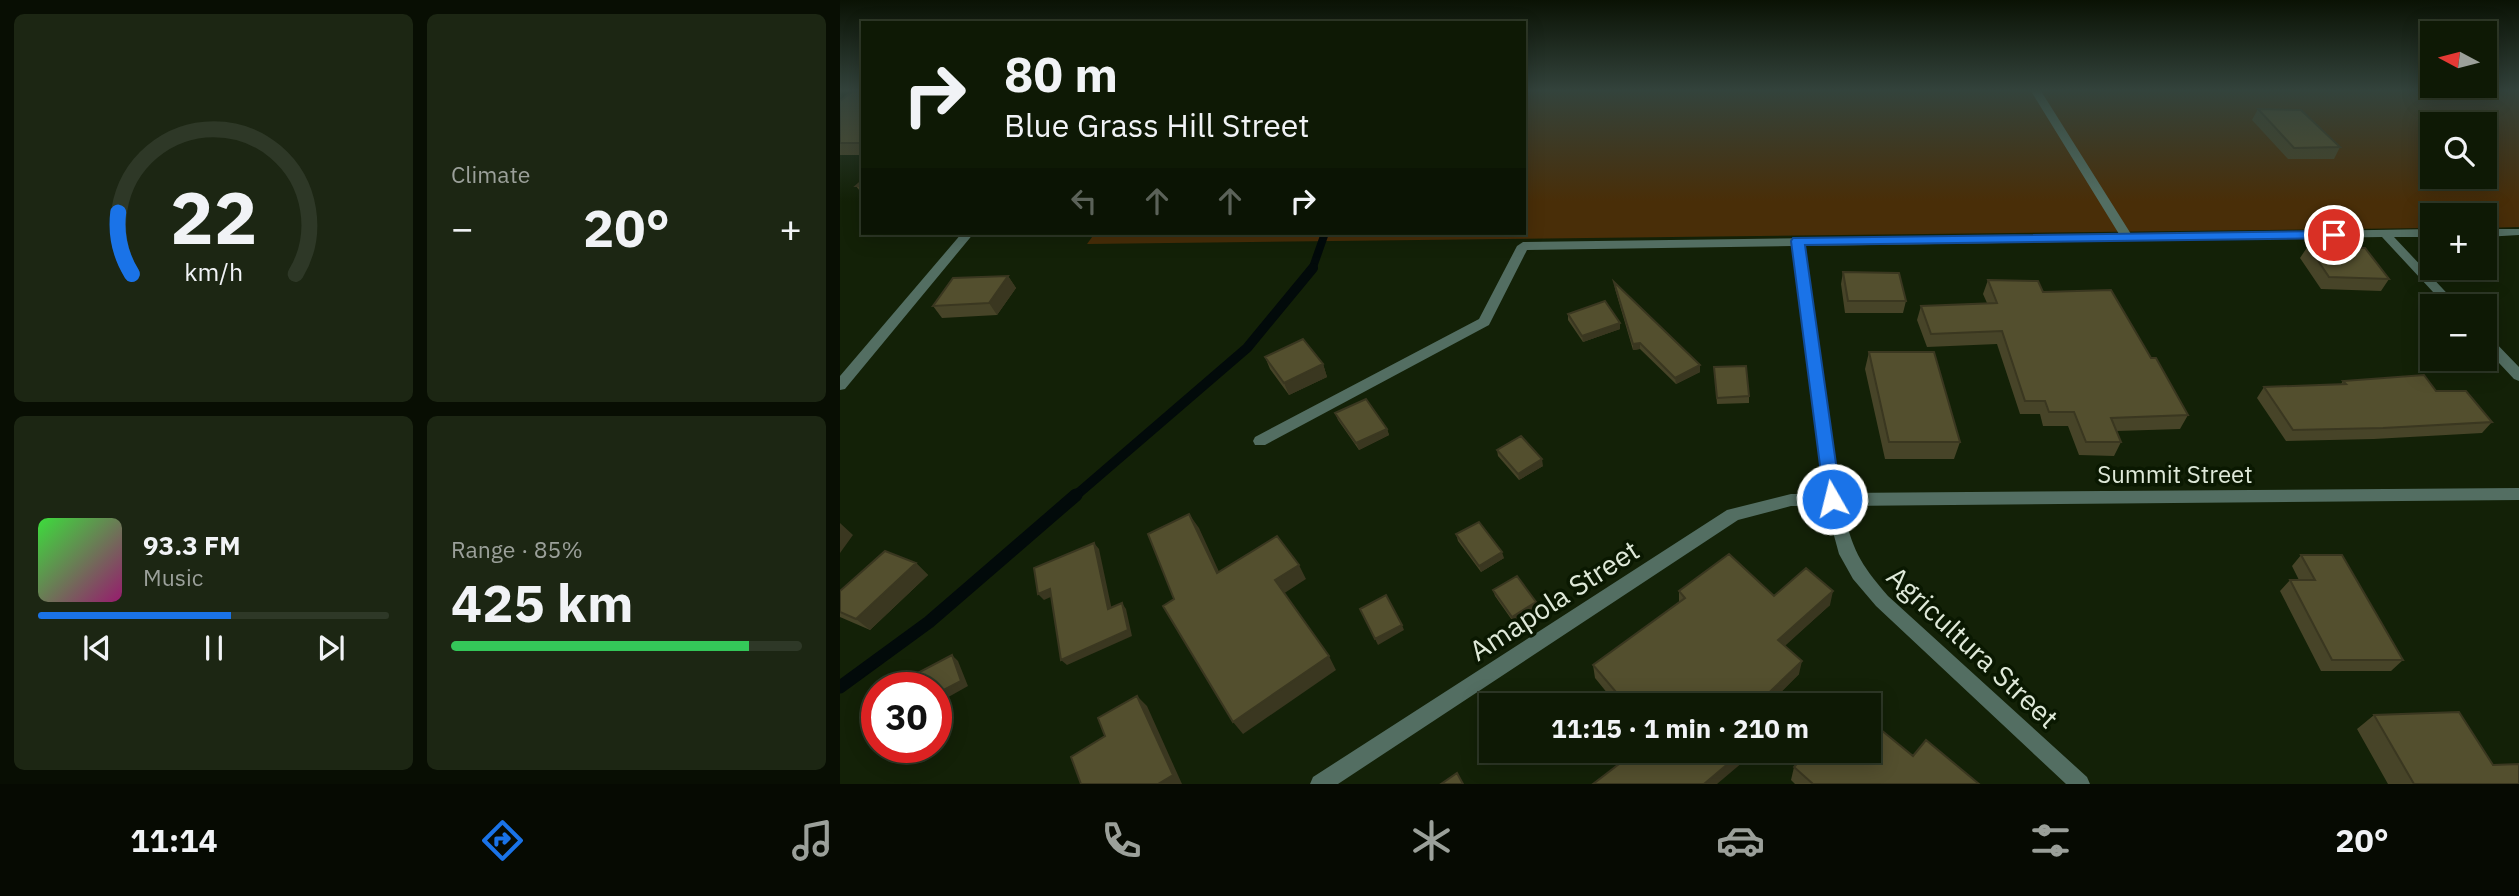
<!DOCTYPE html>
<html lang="en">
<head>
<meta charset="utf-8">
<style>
  :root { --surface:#0e1905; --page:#1c2613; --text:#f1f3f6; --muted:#9ba09a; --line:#2e3827; --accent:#1a73e8 }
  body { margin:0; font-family:"IBM Plex Sans",sans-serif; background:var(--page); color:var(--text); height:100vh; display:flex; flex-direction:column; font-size:26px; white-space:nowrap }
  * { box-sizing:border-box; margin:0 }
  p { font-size:23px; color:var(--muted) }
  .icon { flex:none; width:38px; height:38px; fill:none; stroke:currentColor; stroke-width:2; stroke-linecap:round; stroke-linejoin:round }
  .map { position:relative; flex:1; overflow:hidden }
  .side { display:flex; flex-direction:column; gap:14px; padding:14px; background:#080e03; width:840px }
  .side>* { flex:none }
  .hud { position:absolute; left:21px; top:21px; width:665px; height:214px; border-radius:0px; box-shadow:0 4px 18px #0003,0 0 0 2px var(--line); background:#0e1905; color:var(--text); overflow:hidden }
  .needle { width:46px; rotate:277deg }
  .tools { position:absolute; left:1580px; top:21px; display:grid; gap:14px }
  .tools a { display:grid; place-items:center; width:77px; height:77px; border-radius:0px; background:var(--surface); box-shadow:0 4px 18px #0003,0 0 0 2px var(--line); font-size:35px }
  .speed { position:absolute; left:21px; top:672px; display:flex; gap:14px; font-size:35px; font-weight:700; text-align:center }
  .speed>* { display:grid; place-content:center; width:91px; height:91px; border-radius:50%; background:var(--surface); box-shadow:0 4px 18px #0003,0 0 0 2px var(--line); line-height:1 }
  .speed .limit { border:10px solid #d22; background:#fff; color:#111 }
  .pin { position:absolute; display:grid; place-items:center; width:60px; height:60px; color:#fff; margin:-30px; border:4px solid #fff; border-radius:50%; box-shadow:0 2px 7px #0007 }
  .me { position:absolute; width:77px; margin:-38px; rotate:352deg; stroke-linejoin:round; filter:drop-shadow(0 0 5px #0008) }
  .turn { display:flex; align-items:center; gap:24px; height:147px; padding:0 28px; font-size:32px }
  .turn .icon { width:91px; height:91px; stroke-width:2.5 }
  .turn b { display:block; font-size:49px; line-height:60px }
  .lanes { display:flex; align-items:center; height:66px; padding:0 28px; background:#0003; justify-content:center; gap:35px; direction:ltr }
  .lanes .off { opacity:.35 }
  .big { font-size:52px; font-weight:700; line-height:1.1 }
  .side .card { flex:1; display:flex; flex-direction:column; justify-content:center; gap:10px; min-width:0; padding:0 24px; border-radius:10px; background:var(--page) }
  .side .dial { align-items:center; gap:0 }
  .dial svg { height:182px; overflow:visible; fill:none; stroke:var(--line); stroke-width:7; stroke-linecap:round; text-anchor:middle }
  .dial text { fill:var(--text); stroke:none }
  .song { display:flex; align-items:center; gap:21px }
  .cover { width:84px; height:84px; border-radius:10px; background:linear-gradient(135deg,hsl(120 70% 55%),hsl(320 70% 35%)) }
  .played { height:7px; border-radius:4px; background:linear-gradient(90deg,var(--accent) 55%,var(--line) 55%) }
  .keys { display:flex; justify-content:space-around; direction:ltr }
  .heat { display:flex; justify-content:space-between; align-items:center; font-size:38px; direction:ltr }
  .charge { height:10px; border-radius:5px; background:linear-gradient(90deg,#34c759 85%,var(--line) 0) }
  .side .tiles { flex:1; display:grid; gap:14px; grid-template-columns:repeat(2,1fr) }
  .trip { position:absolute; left:639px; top:693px; width:402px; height:70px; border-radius:0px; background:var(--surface); box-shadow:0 4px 18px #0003,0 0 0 2px var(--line); font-weight:700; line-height:70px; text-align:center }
  .menu { display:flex; height:112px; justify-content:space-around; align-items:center; background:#060a02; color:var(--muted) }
  .menu .icon { width:49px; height:49px }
  .menu .active { color:var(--accent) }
  .menu b { font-size:32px; color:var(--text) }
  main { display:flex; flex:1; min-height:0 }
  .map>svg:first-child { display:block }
  .green { fill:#492e08; fill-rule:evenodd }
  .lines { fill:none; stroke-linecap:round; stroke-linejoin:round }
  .stream-far2 { stroke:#020a0a; stroke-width:8 }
  .stream-far1 { stroke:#020a0a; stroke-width:10 }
  .stream { stroke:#020a0a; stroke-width:13 }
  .street { fill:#536e62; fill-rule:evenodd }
  .wall { fill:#474428 }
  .shaded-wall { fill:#3a3720 }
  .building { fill:#534f2e; stroke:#3a3720; stroke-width:2 }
  .route { fill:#1a73e8; stroke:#114b97; stroke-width:2 }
  .labels { text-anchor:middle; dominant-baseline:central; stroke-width:7; stroke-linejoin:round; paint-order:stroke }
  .street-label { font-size:24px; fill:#dfe9d9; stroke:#0a1801 }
  .near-street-label { font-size:28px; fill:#dfe9d9; stroke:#0a1801 }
</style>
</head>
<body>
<main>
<section class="side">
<div class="tiles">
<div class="card dial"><svg viewBox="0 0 100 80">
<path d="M14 69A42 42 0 1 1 86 69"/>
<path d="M14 69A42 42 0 0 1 8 42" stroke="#1a73e8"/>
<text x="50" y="56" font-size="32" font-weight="700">22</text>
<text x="50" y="72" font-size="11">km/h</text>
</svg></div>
<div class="card"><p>Climate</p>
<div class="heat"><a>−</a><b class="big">20°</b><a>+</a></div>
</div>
<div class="card">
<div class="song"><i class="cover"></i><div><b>93.3 FM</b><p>Music</p></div></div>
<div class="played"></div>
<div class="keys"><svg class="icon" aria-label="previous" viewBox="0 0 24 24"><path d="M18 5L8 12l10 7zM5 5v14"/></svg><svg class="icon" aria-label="pause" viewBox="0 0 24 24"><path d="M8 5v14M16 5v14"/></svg><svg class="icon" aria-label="next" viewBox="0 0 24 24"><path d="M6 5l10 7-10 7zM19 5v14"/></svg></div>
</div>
<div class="card"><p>Range · 85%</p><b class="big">425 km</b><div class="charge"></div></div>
</div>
</section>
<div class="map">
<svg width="1679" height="784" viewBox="0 0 1679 784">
  <rect width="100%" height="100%" fill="#132107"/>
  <path class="green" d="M 684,91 L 1679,91 L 1679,227 L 1645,228 L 1645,215 L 1592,215 L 1592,228 L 247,244 L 255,233 L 684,233 ZM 1592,124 L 1645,124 L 1645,177 L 1592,177 Z"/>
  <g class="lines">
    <path class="stream-far2" d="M 472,270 L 485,233"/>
    <path class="stream-far1" d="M 234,497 L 407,348 L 473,268"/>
    <path class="stream" d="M 0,687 L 89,622 L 236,495"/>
    <path class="street" d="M 1191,91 L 1201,91 L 1291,234 L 1592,229 L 1592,237 L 1554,237 L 1619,306 L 1606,306 L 1542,237 L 964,246 L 999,493 L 1679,488 L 1679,500 L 1002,506 C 1013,550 1018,561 1048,596 L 1247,777 L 1250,784 L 1226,784 L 1036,606 L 1013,579 L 999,554 L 986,506 L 951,506 L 898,520 L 498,784 L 470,784 L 473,777 L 887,510 L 951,494 L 984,494 L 952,246 L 687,250 L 649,325 L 425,445 L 415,445 L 413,441 L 415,437 L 639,319 L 677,246 L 683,242 L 1279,234 Z
      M 1645,229 L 1679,229 L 1679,235 L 1645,237 Z
      M 122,233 L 134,233 L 5,389 L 0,390 L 0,376 Z
      M 1645,335 L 1650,337 L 1679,367 L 1679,381 L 1674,379 L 1645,348 Z"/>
  </g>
  <path class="wall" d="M 23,91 L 23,155 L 0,155 L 0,101 Z
    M 1418,109 L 1500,147 L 1494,159 L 1448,159 L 1412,120 Z
    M 23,180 L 23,195 L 16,186 Z
    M 1468,246 L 1549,279 L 1541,291 L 1481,289 L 1460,258 Z
    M 1003,272 L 1066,301 L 1063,313 L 1005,313 L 1001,284 Z
    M 168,276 L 176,288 L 157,315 L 102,318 L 93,306 Z
    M 1148,280 L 1203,292 L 1311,358 L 1348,415 L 1340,429 L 1277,431 L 1281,442 L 1274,456 L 1239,455 L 1228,426 L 1203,426 L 1200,414 L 1180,414 L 1157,344 L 1087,347 L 1077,320 L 1081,306 L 1147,303 L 1143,294 Z
    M 774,282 L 860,372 L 836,384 L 800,349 L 793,350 L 775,289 Z
    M 728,314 L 780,329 L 743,342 L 728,320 Z
    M 1029,352 L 1120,442 L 1114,459 L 1045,459 L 1025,369 Z
    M 425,357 L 483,364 L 487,377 L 449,395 L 430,369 Z
    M 874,367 L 909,396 L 909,403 L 877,404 Z
    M 1503,381 L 1596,391 L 1652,422 L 1642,433 L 1534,439 L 1446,441 L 1417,398 L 1424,387 L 1501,384 Z
    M 495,413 L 547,429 L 549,435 L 519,450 L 498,420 Z
    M 657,450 L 703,466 L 679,480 L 658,456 Z
    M 616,534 L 664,558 L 641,572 L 618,541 Z
    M 1461,555 L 1563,660 L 1551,671 L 1481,671 L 1440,591 L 1450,580 L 1459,580 L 1452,566 Z
    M 76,563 L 88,575 L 30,630 L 0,617 L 0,591 Z
    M 653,590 L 697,608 L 674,623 L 655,596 Z
    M 839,591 L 934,596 L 990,605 L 944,646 L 959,674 L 928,705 L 777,705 L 755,678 L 753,665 L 839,602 Z
    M 1534,715 L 1653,765 L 1679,784 L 1548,784 L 1517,729 Z
    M 1073,756 L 1139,784 L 955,784 L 951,780 L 954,767 Z"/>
  <path class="shaded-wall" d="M 168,276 L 176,288 L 157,315 L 149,303 Z
    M 780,323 L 780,329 L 743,342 L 742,336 Z
    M 800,343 L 800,349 L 793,350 L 793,344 Z
    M 483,364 L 487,377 L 449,395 L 444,383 Z
    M 860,365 L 860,372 L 836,384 L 835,378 Z
    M 547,429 L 549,435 L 519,450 L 516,443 Z
    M 702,459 L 703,466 L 679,480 L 678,474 Z
    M 349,514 L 359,528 L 386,587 L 377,573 Z
    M 0,523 L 13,535 L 0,553 Z
    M 254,543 L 259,549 L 273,615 L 268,609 Z
    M 662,552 L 664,558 L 641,572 L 639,566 Z
    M 76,563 L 88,575 L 30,630 L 16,619 Z
    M 459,565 L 466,579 L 443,594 L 435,580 Z
    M 210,589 L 215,595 L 204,600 L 198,594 Z
    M 993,591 L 990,605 L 936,654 L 938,640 Z
    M 696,602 L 697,608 L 674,623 L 672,617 Z
    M 282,603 L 286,609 L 292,636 L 227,665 L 221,660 Z
    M 562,625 L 564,630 L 538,645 L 535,639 Z
    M 112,655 L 118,661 L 128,686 L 96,704 L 96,694 Z
    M 489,656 L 496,670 L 403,734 L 393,722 Z
    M 962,661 L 959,674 L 928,705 L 916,705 Z
    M 297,696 L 307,706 L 342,784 L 318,784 Z
    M 903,751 L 916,751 L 877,784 L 864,784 Z"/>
  <path class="building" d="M 13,91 L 23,91 L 23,143 L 0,143 L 0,101 Z
    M 1418,109 L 1461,110 L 1500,147 L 1454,148 Z
    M 23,180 L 23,186 L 16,186 Z
    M 1468,246 L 1525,248 L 1549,279 L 1489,277 Z
    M 1003,272 L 1059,273 L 1066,301 L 1008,301 Z
    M 168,276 L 149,303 L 93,306 L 113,278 Z
    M 1148,280 L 1198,281 L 1203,292 L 1271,290 L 1311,358 L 1316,358 L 1348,415 L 1271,418 L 1281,442 L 1246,442 L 1234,412 L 1209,412 L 1205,401 L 1185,401 L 1162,331 L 1091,334 L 1081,306 L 1157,303 Z
    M 774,282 L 860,365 L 835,378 L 800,343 L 793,344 Z
    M 765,301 L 780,323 L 742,336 L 728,314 Z
    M 463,339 L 483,364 L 444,383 L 425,357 Z
    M 1029,352 L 1094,352 L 1120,442 L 1049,442 Z
    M 906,366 L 909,396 L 877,398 L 874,367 Z
    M 1584,375 L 1596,391 L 1626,391 L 1652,422 L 1543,428 L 1453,430 L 1424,387 L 1506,384 L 1503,381 Z
    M 526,399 L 547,429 L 516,443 L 495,413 Z
    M 681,436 L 702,459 L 678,474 L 657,450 Z
    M 349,514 L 377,573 L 437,536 L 459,565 L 435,580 L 489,656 L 393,722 L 323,606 L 334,599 L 308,534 Z
    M 639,522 L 662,552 L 639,566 L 616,534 Z
    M 254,543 L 268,609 L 282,603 L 288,630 L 221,660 L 210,589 L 198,594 L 194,568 Z
    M 45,551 L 76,563 L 16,619 L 0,612 L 0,591 Z
    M 889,554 L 934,596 L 966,568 L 993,591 L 938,640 L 962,661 L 916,705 L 787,705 L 753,665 L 845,598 L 839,591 Z
    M 1461,555 L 1502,555 L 1563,660 L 1492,660 L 1450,580 L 1475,580 Z
    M 677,576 L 696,602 L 672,617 L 653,590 Z
    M 546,595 L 562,625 L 535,639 L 520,609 Z
    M 112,655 L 121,681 L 96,694 L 96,688 L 76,688 L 72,676 Z
    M 297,696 L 333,775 L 318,784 L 241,784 L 231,757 L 265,736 L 258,718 Z
    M 1619,712 L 1653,765 L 1679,764 L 1679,784 L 1574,784 L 1534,715 Z
    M 1035,725 L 1073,756 L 1086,740 L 1139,784 L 973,784 L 954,767 L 969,751 L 1029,751 L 1029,731 Z
    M 796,751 L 903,751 L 864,784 L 753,784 Z
    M 617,773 L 623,784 L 601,784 Z"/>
  <linearGradient id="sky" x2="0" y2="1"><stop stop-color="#0a1204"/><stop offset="0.45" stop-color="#33433c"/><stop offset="1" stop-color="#33433c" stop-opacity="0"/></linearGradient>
  <rect width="1679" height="201" fill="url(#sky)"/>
  <path class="route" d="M 1494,231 L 1499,232 L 1499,238 L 965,245 L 1001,499 L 998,504 L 985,504 L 951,241 L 953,238 Z"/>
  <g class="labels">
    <g class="street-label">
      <text x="1335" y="474">Summit Street</text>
    </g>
    <g class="near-street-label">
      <text transform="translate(714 600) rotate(-33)">Amapola Street</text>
      <text transform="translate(1133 647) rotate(43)">Agricultura Street</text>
    </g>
  </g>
</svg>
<div class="tools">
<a><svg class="needle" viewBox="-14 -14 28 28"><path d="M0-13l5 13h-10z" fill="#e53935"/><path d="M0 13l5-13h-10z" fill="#9ba09a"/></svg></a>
<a><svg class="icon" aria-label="search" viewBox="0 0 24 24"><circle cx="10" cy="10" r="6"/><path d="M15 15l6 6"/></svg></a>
<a>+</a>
<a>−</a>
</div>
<div class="speed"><div class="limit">30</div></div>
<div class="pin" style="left:1494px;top:235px;background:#d93025"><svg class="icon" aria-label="arrive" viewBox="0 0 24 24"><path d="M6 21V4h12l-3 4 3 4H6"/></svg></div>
<svg class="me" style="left:992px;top:499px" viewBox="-20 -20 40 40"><circle r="17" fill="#1a73e8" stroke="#fff" stroke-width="3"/><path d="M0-11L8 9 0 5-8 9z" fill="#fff"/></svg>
<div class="trip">11:15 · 1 min · 210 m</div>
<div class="hud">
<div class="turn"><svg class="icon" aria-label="right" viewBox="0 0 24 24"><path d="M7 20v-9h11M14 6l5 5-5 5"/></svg><div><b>80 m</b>Blue Grass Hill Street</div></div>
<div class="lanes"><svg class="icon off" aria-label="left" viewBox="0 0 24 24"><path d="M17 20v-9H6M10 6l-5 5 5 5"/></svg><svg class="icon off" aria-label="ahead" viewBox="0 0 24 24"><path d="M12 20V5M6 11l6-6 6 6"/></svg><svg class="icon off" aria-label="ahead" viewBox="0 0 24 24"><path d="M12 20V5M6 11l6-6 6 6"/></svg><svg class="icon" aria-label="right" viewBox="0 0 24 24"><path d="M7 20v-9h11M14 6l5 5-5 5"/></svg></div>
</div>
</div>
</main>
<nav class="menu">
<b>11:14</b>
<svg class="icon active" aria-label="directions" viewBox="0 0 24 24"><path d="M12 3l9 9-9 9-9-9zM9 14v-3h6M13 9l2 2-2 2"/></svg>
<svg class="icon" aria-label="music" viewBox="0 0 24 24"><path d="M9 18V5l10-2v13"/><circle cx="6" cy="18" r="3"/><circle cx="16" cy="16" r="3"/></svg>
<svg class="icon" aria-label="phone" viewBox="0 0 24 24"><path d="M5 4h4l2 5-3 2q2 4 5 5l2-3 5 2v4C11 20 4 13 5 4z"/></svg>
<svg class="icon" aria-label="climate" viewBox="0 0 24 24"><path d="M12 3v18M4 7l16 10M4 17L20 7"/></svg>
<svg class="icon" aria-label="car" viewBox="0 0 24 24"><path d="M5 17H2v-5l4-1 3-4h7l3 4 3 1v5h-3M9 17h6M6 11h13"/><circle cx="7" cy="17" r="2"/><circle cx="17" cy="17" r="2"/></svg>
<svg class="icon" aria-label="filters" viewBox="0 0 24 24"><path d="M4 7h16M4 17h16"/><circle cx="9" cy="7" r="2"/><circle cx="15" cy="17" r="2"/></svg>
<b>20°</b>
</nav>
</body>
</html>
